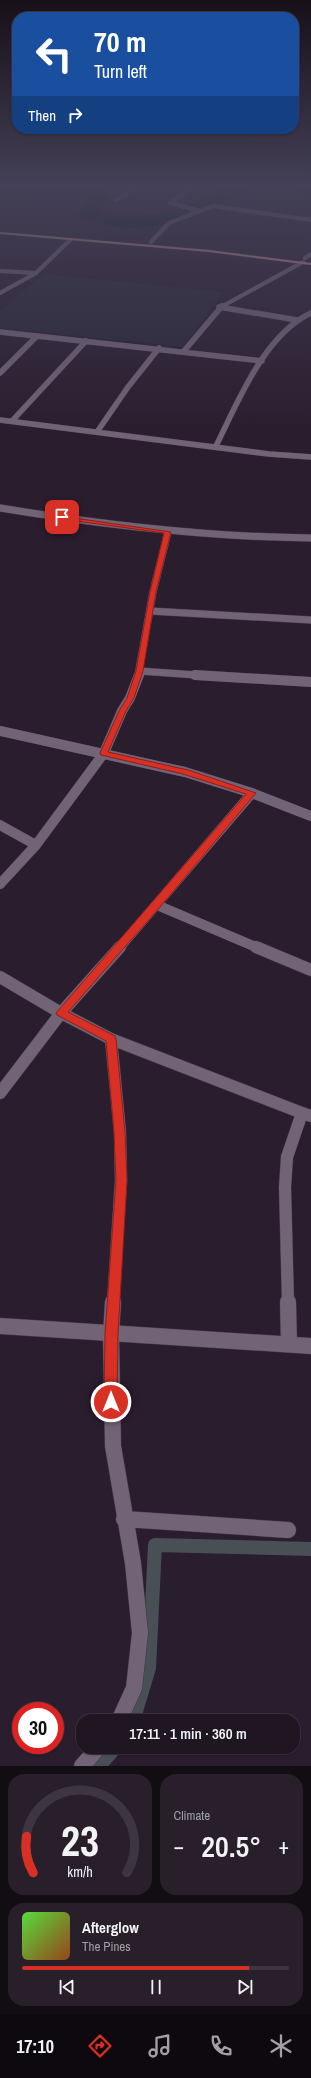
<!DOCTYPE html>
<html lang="en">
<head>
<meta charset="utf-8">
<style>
  :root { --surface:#201622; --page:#281f2a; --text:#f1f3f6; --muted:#a29fa5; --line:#3d3540; --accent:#d93025 }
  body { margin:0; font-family:"Archivo Narrow",sans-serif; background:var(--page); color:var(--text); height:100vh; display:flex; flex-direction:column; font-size:15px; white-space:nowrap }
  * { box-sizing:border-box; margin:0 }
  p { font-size:13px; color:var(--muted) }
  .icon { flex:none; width:22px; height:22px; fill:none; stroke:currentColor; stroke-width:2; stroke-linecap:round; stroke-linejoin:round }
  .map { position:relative; height:1766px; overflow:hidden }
  .details { display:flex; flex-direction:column; gap:8px; padding:8px; background:#120c13; flex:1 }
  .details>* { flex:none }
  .banner { position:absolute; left:12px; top:12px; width:287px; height:122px; border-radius:16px; box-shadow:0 1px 3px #0004,0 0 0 1px var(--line); background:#1a4fa0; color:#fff; overflow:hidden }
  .speed { position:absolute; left:12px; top:1702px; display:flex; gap:8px; font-size:20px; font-weight:700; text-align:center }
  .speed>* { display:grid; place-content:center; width:52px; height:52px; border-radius:50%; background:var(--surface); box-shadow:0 1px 3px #0004,0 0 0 1px var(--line); line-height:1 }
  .speed .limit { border:6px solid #d22; background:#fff; color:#111 }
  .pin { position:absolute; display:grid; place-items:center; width:34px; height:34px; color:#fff; margin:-17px; border-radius:8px; box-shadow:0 2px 6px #0006 }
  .me { position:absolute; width:44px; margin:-22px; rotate:0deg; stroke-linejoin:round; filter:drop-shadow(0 0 3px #0008) }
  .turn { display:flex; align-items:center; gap:14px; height:84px; padding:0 16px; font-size:18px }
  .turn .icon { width:52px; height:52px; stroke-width:2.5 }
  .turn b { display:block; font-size:28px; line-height:34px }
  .then { display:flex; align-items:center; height:38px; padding:0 16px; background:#0003; gap:8px; font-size:15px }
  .big { font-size:30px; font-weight:600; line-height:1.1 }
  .details .tile { flex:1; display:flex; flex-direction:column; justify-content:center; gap:6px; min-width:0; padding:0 14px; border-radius:16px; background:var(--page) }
  .details .dial { align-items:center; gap:0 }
  .dial svg { height:104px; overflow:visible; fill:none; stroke:var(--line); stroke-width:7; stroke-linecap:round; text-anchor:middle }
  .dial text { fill:var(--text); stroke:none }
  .song { display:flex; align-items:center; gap:12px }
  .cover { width:48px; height:48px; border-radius:6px; background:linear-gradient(135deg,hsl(110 70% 55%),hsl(20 70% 35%)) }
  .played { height:4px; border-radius:2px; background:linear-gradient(90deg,var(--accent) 85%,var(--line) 85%) }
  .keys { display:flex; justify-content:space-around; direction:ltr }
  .heat { display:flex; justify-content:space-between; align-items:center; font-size:22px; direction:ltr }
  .details .tiles { flex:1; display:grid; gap:8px; grid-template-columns:1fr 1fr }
  .tile:last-child { grid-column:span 2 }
  .trip { position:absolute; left:76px; top:1714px; width:224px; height:40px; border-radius:16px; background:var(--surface); box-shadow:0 1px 3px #0004,0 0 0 1px var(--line); font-weight:600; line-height:40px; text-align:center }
  .dock { display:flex; height:64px; justify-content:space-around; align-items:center; background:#0d090e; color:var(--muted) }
  .dock .icon { width:28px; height:28px }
  .dock .active { color:var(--accent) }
  .dock b { font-size:18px; color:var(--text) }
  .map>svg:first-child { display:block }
  .commercial { fill:#2a2738 }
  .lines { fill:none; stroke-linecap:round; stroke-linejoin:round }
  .stream { stroke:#495055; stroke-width:14 }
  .river { fill:#081618; fill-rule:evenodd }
  .minor-far5-casing { stroke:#433947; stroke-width:4.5 }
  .minor-far4-casing { stroke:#433947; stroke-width:6 }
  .minor-far3-casing { stroke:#433947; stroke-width:8 }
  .minor-far2-casing { stroke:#433947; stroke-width:10 }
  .minor-far1-casing { stroke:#433947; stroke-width:13 }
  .minor-casing { stroke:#433947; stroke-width:17 }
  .tertiary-casing { stroke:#433947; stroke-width:8 }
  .trunk-casing { stroke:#433947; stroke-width:1 }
  .minor-far5 { stroke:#726377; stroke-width:4 }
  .minor-far4 { stroke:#726377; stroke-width:5.5 }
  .minor-far3 { stroke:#726377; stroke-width:7 }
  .minor-far2 { stroke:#726377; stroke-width:10 }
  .minor-far1 { stroke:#726377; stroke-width:12 }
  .minor { stroke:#726377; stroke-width:16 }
  .tertiary { stroke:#726377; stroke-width:7 }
  .trunk { fill:#d594a2; fill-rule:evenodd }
  .route { fill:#d93025; stroke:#8d1f18 }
</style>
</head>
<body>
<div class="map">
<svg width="311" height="1766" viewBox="0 0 311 1766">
  <rect width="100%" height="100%" fill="#2a1d2e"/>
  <path class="commercial" d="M 44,274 L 224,292 L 183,347 L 0,328 L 0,311 Z"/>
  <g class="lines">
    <path class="stream" d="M 133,1721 L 149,1668 L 155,1545 L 311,1549
      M 99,1766 L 116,1747"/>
    <path class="river" d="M 39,184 L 78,184 L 104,187 L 111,195 L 100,211 L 122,215 L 160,214 L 175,211 L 232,184 L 265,184 L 262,188 L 233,197 L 189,219 L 160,226 L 135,228 L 109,226 L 81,218 L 78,214 L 90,196 L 61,194 L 0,198 L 0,186 Z
      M 285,184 L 311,184 L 311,195 L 288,188 Z"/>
    <defs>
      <path id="minor-far5" d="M 145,184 L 193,189 L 205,184
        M 191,189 L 170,203 L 200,211
        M 116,200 L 143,184
        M 151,242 L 169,223 L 213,206 L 311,220
        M 305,258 L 311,254
        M 0,271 L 36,273
        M 0,293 L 36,273 L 70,240
        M 221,307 L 303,262"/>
      <path id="minor-far4" d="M 219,307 L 297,320
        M 0,332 L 262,361
        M 184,351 L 222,306
        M 0,373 L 37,336
        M 0,420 L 269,454 L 311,457
        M 12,421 L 86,341
        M 97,432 L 128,387 L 159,348
        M 216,446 C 238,402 264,335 311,313"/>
      <path id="minor-far3" d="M 150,611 L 311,620
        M 140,671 L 210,676
        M 138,676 L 153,592 L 168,532"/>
      <path id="minor-far2" d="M 195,675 L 311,682
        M 0,731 L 185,772 L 252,793 L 311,816
        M 0,825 L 36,845
        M 0,884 L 36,845 L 104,753 L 122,711 L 130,698 L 139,675
        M 157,905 L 258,948
        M 119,948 L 252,793"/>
      <path id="minor-far1" d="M 256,947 L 311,970
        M 0,977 L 61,1013 L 111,1039 L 302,1113
        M 111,1039 L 120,1132 L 121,1180 L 113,1303
        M 0,1093 L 61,1013 L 120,947
        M 288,1303 L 285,1187 L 287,1157 L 302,1113 L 311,1116"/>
      <path id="minor" d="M 113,1302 L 111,1335 L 113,1446 L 133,1563 L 140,1633 L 134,1688 L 119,1721
        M 288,1302 L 289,1344
        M 0,1326 L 311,1346
        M 124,1519 L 288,1530
        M 82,1766 L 99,1747"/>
      <path id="tertiary" d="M 0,508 C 103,525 206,537 311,538"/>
      <path id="trunk" d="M 0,232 L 209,250 L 311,263 L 311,265 L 209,252 L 0,234 Z"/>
    </defs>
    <use href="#minor-far5" class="minor-far5-casing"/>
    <use href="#minor-far4" class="minor-far4-casing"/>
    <use href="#minor-far3" class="minor-far3-casing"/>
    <use href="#minor-far2" class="minor-far2-casing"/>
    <use href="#minor-far1" class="minor-far1-casing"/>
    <use href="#minor" class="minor-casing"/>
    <use href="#tertiary" class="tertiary-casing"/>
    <use href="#trunk" class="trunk-casing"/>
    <use href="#minor-far5" class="minor-far5"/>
    <use href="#minor-far4" class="minor-far4"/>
    <use href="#minor-far3" class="minor-far3"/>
    <use href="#minor-far2" class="minor-far2"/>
    <use href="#minor-far1" class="minor-far1"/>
    <use href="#minor" class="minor"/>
    <use href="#tertiary" class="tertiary"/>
    <use href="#trunk" class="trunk"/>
  </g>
  <linearGradient id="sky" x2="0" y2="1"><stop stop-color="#171019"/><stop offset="0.43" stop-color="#444057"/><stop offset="1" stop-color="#444057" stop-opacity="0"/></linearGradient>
  <rect width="311" height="431" fill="url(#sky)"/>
  <path class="route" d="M 60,516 L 171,532 L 156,592 L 143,671 L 134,698 L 126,711 L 108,752 L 188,770 L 256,793 L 160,907 L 68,1012 L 115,1036 L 116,1039 L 125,1132 L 127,1180 L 118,1334 L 117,1402 L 115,1407 L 111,1409 L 106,1407 L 104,1402 L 105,1334 L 116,1180 L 114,1132 L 106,1041 L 57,1015 L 56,1013 L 246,794 L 183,774 L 101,755 L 100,753 L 119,711 L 127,698 L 136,671 L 150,592 L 164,533 L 62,519 L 60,519 Z"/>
</svg>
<div class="speed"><div class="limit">30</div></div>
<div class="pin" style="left:62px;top:517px;background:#d93025"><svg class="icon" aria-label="arrive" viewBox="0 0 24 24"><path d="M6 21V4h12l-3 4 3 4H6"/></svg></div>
<svg class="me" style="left:111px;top:1402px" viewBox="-20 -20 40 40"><circle r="17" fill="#d93025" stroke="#fff" stroke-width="3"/><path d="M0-11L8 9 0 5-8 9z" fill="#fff"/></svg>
<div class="trip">17:11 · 1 min · 360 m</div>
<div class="banner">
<div class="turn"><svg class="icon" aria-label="left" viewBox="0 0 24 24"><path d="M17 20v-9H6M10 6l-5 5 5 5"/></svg><div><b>70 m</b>Turn left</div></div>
<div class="then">Then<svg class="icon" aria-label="right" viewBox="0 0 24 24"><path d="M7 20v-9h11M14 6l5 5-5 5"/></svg></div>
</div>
</div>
<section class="details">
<div class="tiles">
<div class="tile dial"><svg viewBox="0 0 100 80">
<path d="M14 69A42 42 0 1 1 86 69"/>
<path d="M14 69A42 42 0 0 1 9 41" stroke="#d93025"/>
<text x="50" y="56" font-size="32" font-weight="700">23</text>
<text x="50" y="72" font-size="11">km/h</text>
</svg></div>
<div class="tile"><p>Climate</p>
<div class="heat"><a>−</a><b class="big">20.5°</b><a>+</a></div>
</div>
<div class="tile">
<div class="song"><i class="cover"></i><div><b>Afterglow</b><p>The Pines</p></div></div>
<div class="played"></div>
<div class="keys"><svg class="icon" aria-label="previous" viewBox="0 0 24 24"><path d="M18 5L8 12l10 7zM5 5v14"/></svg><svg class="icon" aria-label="pause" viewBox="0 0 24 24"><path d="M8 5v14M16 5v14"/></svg><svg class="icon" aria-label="next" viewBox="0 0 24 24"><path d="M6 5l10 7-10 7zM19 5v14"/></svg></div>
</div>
</div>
</section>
<nav class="dock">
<b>17:10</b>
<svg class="icon active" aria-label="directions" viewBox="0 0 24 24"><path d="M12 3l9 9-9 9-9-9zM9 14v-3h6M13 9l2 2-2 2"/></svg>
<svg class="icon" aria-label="music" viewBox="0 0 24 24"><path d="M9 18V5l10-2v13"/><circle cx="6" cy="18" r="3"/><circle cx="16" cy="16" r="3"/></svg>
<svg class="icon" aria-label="phone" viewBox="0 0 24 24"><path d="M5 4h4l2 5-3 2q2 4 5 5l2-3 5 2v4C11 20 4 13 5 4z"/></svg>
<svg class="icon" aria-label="climate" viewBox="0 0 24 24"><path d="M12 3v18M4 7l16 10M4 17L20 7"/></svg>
</nav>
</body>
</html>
